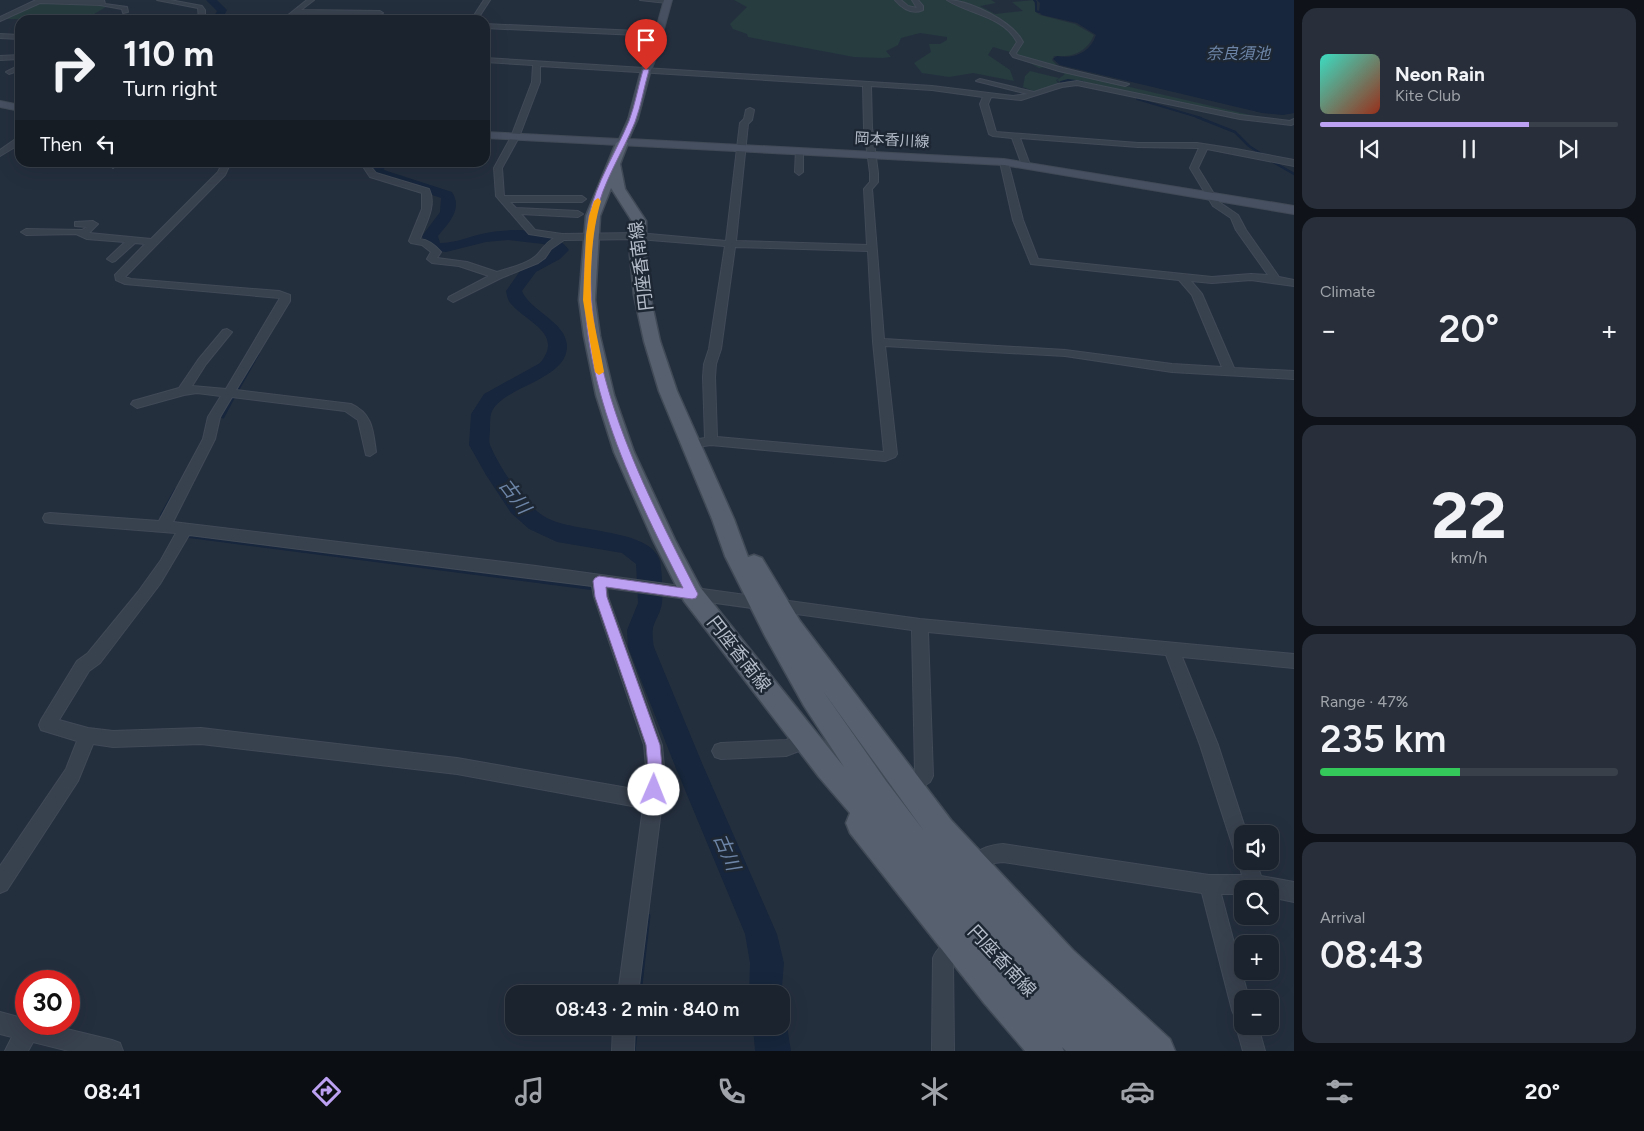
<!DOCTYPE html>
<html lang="en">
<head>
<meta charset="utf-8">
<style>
  :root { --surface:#1b232e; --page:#282f3a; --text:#f1f3f6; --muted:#a0a4aa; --line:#39404a; --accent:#bca0f2 }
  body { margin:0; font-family:Figtree,"Noto Sans JP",sans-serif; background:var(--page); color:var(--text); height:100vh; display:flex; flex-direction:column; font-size:19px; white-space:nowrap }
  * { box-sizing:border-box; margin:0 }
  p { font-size:16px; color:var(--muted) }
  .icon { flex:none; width:28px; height:28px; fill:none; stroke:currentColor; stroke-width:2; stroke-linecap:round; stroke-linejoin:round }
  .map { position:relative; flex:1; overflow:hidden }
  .details { display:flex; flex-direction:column; gap:8px; padding:8px; background:#0f1319; width:350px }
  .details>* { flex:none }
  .guide { position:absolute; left:15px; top:15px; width:475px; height:152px; border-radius:15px; box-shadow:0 5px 20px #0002,0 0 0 1px var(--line); background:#1b232e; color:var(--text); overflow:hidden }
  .buttons { position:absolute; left:1234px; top:825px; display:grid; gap:10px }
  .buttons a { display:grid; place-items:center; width:45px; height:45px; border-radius:10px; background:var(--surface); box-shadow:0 5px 20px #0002,0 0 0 1px var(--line); font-size:25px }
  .speed { position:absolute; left:15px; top:970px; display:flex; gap:10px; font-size:25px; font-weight:700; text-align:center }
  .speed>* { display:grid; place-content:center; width:65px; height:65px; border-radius:50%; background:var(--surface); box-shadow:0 5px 20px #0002,0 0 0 1px var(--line); line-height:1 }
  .speed .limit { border:8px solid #d22; background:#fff; color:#111 }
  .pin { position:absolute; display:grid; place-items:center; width:42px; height:42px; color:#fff; margin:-51px -21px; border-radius:50% 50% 50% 0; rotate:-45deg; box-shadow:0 0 5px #0007 }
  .pin .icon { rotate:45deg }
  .me { position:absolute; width:55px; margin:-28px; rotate:1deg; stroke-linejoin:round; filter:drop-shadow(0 0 4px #0008) }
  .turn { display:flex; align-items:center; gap:18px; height:105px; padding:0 25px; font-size:22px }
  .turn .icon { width:65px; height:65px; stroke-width:2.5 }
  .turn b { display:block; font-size:35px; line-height:42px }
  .then { display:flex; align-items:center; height:48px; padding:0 25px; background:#0003; gap:10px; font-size:19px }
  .big { font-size:38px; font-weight:600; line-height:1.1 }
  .details .card { flex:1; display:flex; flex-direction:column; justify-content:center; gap:8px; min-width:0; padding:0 18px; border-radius:15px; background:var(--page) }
  .details .dial { align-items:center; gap:0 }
  .dial b { font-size:65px; line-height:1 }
  .song { display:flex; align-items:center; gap:15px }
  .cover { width:60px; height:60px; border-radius:8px; background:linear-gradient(135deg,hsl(170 70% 55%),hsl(10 70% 35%)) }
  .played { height:5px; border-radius:2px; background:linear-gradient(90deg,var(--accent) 70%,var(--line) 70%) }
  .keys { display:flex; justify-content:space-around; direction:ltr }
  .heat { display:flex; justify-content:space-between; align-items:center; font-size:28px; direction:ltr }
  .charge { height:8px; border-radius:4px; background:linear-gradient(90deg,#34c759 47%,var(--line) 0) }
  .trip { position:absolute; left:505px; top:985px; width:285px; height:50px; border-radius:15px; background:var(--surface); box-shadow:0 5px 20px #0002,0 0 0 1px var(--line); font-weight:600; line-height:50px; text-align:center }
  .tabs { display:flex; height:80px; justify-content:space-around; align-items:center; background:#0b0e12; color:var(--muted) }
  .tabs .icon { width:35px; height:35px }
  .tabs .selected { color:var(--accent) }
  .tabs b { font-size:22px; color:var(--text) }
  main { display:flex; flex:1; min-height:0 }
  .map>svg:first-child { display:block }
  .green { fill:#263c3f }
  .water { fill:#17263c }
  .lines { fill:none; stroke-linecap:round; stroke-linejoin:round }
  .stream-far4 { stroke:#17263c; stroke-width:2 }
  .stream-far3 { stroke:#17263c; stroke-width:2.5 }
  .stream-far2 { stroke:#17263c; stroke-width:3 }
  .stream-far1 { stroke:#17263c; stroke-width:4 }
  .stream { stroke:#17263c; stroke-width:5 }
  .river { fill:#17263c; fill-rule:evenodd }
  .minor-casing { stroke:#414a57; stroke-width:2 }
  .secondary-casing { stroke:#414a57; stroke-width:2 }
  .primary-casing { stroke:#414a57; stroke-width:3 }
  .minor { fill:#38414e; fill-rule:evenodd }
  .secondary { fill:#465061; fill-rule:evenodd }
  .primary { fill:#56606e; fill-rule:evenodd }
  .route { fill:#bca0f2; stroke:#7a689d }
  .slow { fill:#f59e0b }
  .labels { text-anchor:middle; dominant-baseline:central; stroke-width:5; stroke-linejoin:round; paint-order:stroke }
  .far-street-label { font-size:15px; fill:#b4bcc9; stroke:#1d2633 }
  .far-water-label { font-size:16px; font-style:italic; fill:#6d86a8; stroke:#1d2633 }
  .street-label { font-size:18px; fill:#b4bcc9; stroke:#1d2633 }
  .water-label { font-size:19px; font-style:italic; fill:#6d86a8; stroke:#1d2633 }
</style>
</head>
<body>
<main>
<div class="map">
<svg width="1294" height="1051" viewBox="0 0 1294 1051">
  <rect width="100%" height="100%" fill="#242f3e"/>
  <path class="green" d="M 734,0 L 991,0 L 996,3 L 980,6 L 995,14 L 1023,11 L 1012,2 L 1034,0 L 1036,12 L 1040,15 L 1075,24 L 1094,35 C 1087,52 1072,58 1054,56 L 1052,60 L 1057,65 L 1039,68 L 1010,52 L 993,47 L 988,55 L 1010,70 L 1014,81 L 973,73 L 949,77 L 922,73 L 914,63 L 931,52 L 929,44 L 940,44 L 947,40 L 947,37 L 920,33 L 901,38 L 898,45 L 886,51 L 891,57 L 882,58 L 854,57 L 748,37 L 747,34 L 733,29 L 730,24 L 747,7 Z
    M 40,2 L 98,4 L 106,7 L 84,20 L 5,19 Z
    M 1048,68 L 1074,74 L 1263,118 C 1211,113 1160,97 1108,89 C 1092,86 1076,76 1060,82 L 1057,80 L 1065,74 Z
    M 1030,71 L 1059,78 L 1056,80 L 1058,83 L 1036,92 L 1023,87 L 1025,76 Z"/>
  <path class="water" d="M 1037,0 L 1294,0 L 1294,113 L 1283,115 L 1262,113 L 1060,65 L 1053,59 L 1057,56 C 1074,59 1090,53 1096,35 L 1077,23 L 1042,15 L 1039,12 L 1040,3 Z"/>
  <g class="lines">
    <path class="stream-far4" d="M 1034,0 L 1036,2 L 1036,11 L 1039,12
      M 1061,82 L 1068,80 L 1083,82
      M 1137,99 L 1201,118"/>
    <path class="stream-far3" d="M 1197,117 L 1235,132 L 1249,146 L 1266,157
      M 1268,159 L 1294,174"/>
    <path class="stream-far2" d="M 237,391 L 258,354
      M 223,417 L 233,398"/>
    <path class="stream-far1" d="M 162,515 L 176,490
      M 189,536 L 591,588"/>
    <path class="stream" d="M 639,994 L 648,916
      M 633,1051 L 636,1026"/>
    <path class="river" d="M 206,0 L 217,0 L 227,10 L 222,20 L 212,20 L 217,11 Z
      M 371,162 L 385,162 L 384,170 L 452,192 C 463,209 449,223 438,236 L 440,243 C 456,243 470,236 486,233 C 511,228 553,227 569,250 L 560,259 L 536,272 L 522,291 C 530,311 565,321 567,345 C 569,381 500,386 491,414 C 490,418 490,424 490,429 C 490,435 488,442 491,447 C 501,470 525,506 547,518 C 574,533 651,528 660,561 C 662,570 663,594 662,603 C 661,612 655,620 653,628 C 652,634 653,641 654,647 L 702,763 L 777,934 L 784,963 L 781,998 L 781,994 L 749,994 L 750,963 L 745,934 L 675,766 L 628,647 L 627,630 L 638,603 L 636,564 L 622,553 L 557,542 L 529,529 L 511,513 L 486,475 L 469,445 L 471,414 L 484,394 L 540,363 C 564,334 528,323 512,305 C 508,302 507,296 506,291 L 522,268 L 553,249 L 543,244 L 508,240 L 486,242 L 446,252 L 428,250 L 422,236 L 440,212 L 441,198 L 374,176 L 369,169 Z
      M 781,1013 L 787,1026 L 791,1051 L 755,1051 L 753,1026 L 781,1026 Z"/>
    <defs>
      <path id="minor" d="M 36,0 L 104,0 L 105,4 L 127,7 L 128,12 L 123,13 L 122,9 L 100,5 L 40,3 L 0,21 L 0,17 Z
        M 157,0 L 170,0 L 202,6 L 205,10 L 205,20 L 199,20 L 198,8 Z
        M 307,0 L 314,0 L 301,10 L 380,11 L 383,13 L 374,16 L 297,14 L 289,20 L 282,20 Z
        M 484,0 L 490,0 L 477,20 L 471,20 Z
        M 640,0 L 669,0 L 670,1 L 667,3 Z
        M 895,0 L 901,0 L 908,6 L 917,8 L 912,0 L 918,0 L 923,6 L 923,10 C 912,15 902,8 895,0 Z
        M 947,0 C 970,0 1013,22 1023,42 L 1016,53 L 1017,55 L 1063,68 L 1129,84 L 1125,86 L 1059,71 L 1013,57 L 1010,53 L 1017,42 C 1004,16 968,14 947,0 Z
        M 485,24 L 659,32 L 662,34 L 659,36 L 485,28 Z
        M 0,34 L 20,35 L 20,39 L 0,38 Z
        M 20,55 L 20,59 L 0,60 L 0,56 Z
        M 485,58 L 932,86 L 1013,96 L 1028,94 L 976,81 L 980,79 L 1034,92 L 1058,84 L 1077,81 L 1240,115 L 1290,121 L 1294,119 L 1294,124 L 1291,125 L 1240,119 L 1077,85 L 1062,87 L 1021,100 L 991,97 L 988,104 L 996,132 L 1138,143 L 1197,143 L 1236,149 L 1294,160 L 1294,166 L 1207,149 L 1198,168 L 1219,202 L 1238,215 L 1246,230 L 1279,277 L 1294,280 L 1294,286 L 1251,280 L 1212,283 L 1191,281 L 1202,294 L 1234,368 L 1294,371 L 1294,379 L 1172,372 L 1065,356 L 885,346 L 897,454 L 895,457 L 885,461 L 711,445 L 690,448 L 686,447 L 684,444 L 686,441 L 705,438 L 703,377 L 704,364 L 709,349 L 725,246 L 638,239 L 564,240 L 551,249 L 545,258 L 538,263 L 501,278 L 453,302 L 448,299 L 449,297 L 489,276 L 459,266 L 432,263 L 427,259 L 431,252 L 422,245 L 411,243 L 409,241 L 422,209 L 422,193 L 370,177 L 364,168 L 366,162 L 374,162 L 372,168 L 376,173 L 429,189 C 437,205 426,223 420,239 C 429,240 435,245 441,252 L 437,258 L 467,262 L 497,272 C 509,268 528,264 537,255 C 544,248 543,245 554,238 L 529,234 L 496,196 L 494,168 L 511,137 L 532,82 L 533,65 L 485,62 ZM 540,66 L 863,86 L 864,128 L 870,173 L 870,182 L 864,189 L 867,245 L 736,241 L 748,124 L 752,120 L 754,110 L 750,108 L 746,110 L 744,119 L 740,123 L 726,241 L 638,233 L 562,234 L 535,230 L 521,214 L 578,217 L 583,214 L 578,211 L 516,208 L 510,202 L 582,202 L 586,199 L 582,196 L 504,196 L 502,168 L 519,137 L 540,82 ZM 871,86 L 932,90 L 983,97 L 980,104 L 989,134 L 993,136 L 1012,138 L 1022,165 L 1026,168 L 1030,165 L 1020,138 L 1138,147 L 1199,148 L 1190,168 L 1213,206 L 1231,218 L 1236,230 L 1268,275 L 1251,274 L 1212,277 L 1038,259 L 1023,220 L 1008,162 L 1004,160 L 1000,162 L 1013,220 L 1031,264 L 1179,280 L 1192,295 L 1222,367 L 1172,364 L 1065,350 L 884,339 L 872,189 L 878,182 L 878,173 L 872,128 ZM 735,247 L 868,251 L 873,342 L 884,452 L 717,437 L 715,377 L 716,364 L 721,349 Z
        M 20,65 L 20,70 L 9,74 L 6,72 Z
        M 17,138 L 20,138 L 20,144 L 0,156 L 0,150 Z
        M 796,149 L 803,151 L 803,172 L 799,175 L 795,172 Z
        M 111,162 L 120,162 L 113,168 L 109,165 Z
        M 223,162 L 231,162 L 225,175 L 125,277 L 131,279 L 279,291 L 290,295 L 290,301 L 236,390 L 351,404 C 373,414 373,431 376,452 L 370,456 L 366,455 L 358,420 L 345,411 L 232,397 L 220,417 L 215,439 L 173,522 L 536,566 L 920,619 L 1294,654 L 1294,668 L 1182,657 L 1218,745 L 1247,834 L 1242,834 L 1242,861 L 1256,861 L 1261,876 L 1294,882 L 1294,902 L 1270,897 L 1270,889 L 1242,889 L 1242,894 L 1221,894 L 1249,999 L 1242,999 L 1242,1026 L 1258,1026 L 1265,1051 L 1243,1051 L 1236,1026 L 1239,1019 L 1235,1017 L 1232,1010 L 1202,893 L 1003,862 L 994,863 L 975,875 L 968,873 L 966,866 C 972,851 988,845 1003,844 L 1209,875 L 1242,875 L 1238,861 L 1240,855 L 1235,854 L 1233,847 L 1200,745 L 1166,655 L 928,632 L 933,776 L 930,782 L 909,796 L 903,793 L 900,787 L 903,781 L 915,772 L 912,630 L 607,588 L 608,597 L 662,745 L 665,778 L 638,994 L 618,994 L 643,808 L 457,774 L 201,744 L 113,747 L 93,744 L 78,781 L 7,890 L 0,893 L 0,866 L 66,769 L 77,741 L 41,730 L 39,725 L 41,720 L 77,661 L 88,653 L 138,592 L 161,560 L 176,533 L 50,523 L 45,522 L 43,518 L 45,514 L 50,513 L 159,521 L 203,439 L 208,417 L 221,396 L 197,393 L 184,395 L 137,408 L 131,404 L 133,401 L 179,388 L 198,360 L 223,330 L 227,329 L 232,332 L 206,364 L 192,386 L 226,389 L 280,298 L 125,284 L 116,280 L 115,275 L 145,244 L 135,243 L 115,261 L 112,262 L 107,259 L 125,242 L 87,239 L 76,234 L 26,235 L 21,232 L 26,229 L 82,230 L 87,227 L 75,226 L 75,222 L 93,221 L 98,224 L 89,233 L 151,239 L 218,172 ZM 189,535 L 592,586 L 594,597 L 644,745 L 647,778 L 645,791 L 457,758 L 201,728 L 113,731 L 88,728 L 59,720 L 89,671 L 100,663 L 160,584 Z
        M 806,732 L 812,734 L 814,740 L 812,746 L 786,756 L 721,759 L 715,757 L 712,751 L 715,745 L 721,743 L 786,740 Z
        M 957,936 L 964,939 L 967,946 L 964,953 L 953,963 L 954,1051 L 932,1051 L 933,958 C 937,948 947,940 957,936 Z
        M 0,1012 L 26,1019 L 26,1024 L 46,1024 L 112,1040 L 120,1043 L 123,1051 L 69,1051 L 33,1042 L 28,1051 L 5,1051 L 12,1037 L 0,1034 Z
        M 613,1026 L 635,1026 L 634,1051 L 612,1051 Z"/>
      <path id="secondary" d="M 664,0 L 672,0 L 664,29 L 663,41 L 651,70 L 638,119 L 629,139 L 1004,159 L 1294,206 L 1294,214 L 1004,165 L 485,138 L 485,132 L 619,139 L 628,119 L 641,70 L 655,41 L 656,29 Z
        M 0,101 L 20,105 L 20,111 L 0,107 Z"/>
      <path id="primary" d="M 622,139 L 628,143 L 620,164 L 625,189 L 646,221 L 646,255 L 650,295 L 660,341 L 677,391 L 734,519 L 748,557 L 754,555 L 762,558 L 800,621 L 951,820 L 1073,950 L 1170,1039 L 1175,1051 L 1066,1051 L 1062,1047 L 1064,1051 L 1025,1051 L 984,1003 L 850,833 L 846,823 L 850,813 L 819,777 L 684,601 L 653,540 L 614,452 L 596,395 L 584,336 L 579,300 L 586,216 L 616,143 ZM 611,188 L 632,221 L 630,255 L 634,295 L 644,341 L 659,391 L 712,519 L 725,556 L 765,636 L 804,706 L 844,767 L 700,587 L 675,540 L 634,452 L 614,395 L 600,336 L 595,300 L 600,216 ZM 823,691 L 924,831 L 886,781 Z"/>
    </defs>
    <use href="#minor" class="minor-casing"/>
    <use href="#secondary" class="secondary-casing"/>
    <use href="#primary" class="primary-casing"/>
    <use href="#minor" class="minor"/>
    <use href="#secondary" class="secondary"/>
    <use href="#primary" class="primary"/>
  </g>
  <path class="route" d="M 646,69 L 649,70 C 644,87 641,106 635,122 C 623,152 602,183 596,216 C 571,351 639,479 698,594 L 696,598 L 692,599 L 606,587 L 607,597 L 660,745 L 663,778 L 660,795 L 654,797 L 649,795 L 647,790 L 649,778 L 646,745 L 595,597 L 593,581 L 595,578 L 599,576 L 683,588 C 629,482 573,368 586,246 C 587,236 587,226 589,216 C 596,183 616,152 629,121 C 635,105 638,87 643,70 Z"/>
  <path class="slow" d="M 598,198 L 601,201 C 592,230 590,269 591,300 C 593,323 600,348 604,372 L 599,375 L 595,372 L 583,300 L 586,235 L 589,216 L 594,201 Z"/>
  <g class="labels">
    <g class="far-street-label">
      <text transform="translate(892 140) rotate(3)">岡本香川線</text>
    </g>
    <g class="far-water-label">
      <text x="1238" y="53">奈良須池</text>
    </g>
    <g class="street-label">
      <text transform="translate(641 266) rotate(-97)">円座香南線</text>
      <text transform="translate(739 654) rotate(52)">円座香南線</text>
      <text transform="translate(1002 961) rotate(47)">円座香南線</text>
    </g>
    <g class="water-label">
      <text transform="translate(515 496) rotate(53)">古川</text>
      <text transform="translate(727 852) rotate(67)">古川</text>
    </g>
  </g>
</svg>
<div class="buttons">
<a><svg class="icon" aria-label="sound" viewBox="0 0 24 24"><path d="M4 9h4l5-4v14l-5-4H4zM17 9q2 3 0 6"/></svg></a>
<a><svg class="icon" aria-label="search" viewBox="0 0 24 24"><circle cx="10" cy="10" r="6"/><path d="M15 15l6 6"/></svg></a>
<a>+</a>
<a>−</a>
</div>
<div class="speed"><div class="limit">30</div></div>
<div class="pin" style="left:646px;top:70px;background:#d93025"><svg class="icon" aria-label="arrive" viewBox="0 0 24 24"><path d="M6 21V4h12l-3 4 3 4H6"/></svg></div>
<svg class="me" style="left:654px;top:790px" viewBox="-20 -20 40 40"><circle r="19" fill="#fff"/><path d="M0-13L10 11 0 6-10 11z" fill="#bca0f2"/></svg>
<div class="trip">08:43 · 2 min · 840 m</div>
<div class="guide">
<div class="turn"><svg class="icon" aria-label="right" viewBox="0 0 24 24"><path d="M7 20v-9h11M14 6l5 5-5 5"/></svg><div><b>110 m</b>Turn right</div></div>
<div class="then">Then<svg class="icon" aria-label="left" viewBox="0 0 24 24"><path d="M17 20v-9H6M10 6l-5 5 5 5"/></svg></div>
</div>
</div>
<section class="details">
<div class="card">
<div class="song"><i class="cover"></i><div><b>Neon Rain</b><p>Kite Club</p></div></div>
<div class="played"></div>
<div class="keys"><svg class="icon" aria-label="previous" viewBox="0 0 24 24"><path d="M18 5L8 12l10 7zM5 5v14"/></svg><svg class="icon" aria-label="pause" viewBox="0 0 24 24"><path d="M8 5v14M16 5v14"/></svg><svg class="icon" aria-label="next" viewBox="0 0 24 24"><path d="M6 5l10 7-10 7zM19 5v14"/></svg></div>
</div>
<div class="card"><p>Climate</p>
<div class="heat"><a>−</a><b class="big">20°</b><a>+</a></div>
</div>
<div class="card dial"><b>22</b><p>km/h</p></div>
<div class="card"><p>Range · 47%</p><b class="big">235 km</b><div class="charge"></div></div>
<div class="card"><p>Arrival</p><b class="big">08:43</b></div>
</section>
</main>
<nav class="tabs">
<b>08:41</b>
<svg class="icon selected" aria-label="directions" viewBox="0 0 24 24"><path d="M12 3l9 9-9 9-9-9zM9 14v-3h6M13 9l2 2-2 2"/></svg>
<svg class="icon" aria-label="music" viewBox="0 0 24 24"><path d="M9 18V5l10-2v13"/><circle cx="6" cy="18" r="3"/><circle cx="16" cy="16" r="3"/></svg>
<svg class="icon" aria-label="phone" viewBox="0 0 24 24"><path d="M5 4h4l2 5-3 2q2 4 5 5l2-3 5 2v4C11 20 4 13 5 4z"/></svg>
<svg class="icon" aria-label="climate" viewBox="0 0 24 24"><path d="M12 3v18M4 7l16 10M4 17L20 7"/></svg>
<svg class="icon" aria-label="car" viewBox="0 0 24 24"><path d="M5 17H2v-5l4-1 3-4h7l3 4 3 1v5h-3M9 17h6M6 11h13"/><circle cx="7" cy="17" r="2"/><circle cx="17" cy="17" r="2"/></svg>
<svg class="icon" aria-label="filters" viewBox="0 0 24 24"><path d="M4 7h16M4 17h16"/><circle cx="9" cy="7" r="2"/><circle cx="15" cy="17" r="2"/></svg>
<b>20°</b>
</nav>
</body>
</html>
